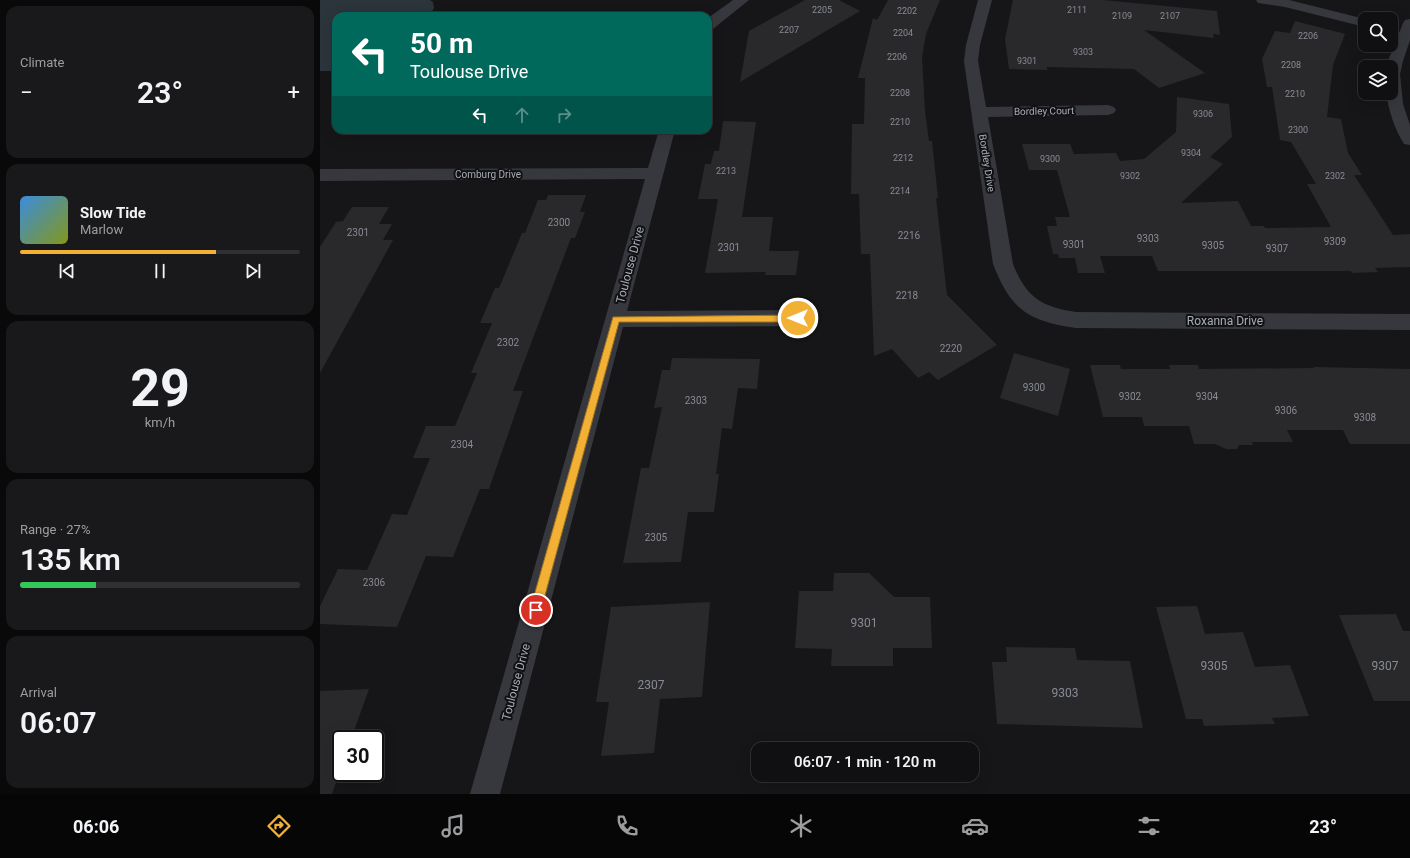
<!DOCTYPE html>
<html lang="en">
<head>
<meta charset="utf-8">
<style>
  :root { --surface:#101012; --page:#19191b; --text:#f1f3f6; --muted:#9c9d9f; --line:#303032; --accent:#f2b134 }
  body { margin:0; font-family:Roboto,sans-serif; background:var(--page); color:var(--text); height:100vh; display:flex; flex-direction:column; font-size:15px; white-space:nowrap }
  * { box-sizing:border-box; margin:0 }
  p { font-size:13px; color:var(--muted) }
  .icon { flex:none; width:22px; height:22px; fill:none; stroke:currentColor; stroke-width:2; stroke-linecap:round; stroke-linejoin:round }
  .map { position:relative; flex:1; overflow:hidden }
  .sheet { display:flex; flex-direction:column; gap:6px; padding:6px; background:#09090a; width:320px }
  .sheet>* { flex:none }
  .top-card { position:absolute; left:12px; top:12px; width:380px; height:122px; border-radius:12px; box-shadow:0 4px 16px #0002,0 0 0 1px var(--line); background:#00695c; color:#fff; overflow:hidden }
  .fabs { position:absolute; left:1038px; top:12px; display:grid; gap:8px }
  .fabs a { display:grid; place-items:center; width:40px; height:40px; border-radius:8px; background:var(--surface); box-shadow:0 4px 16px #0002,0 0 0 1px var(--line); font-size:20px }
  .speed { position:absolute; left:12px; top:730px; display:flex; gap:8px; font-size:20px; font-weight:700; text-align:center }
  .speed>* { display:grid; place-content:center; width:52px; height:52px; border-radius:50%; background:var(--surface); box-shadow:0 4px 16px #0002,0 0 0 1px var(--line); line-height:1 }
  .speed .limit { border:2px solid #111; border-radius:6px; background:#fff; color:#111 }
  .pin { position:absolute; display:grid; place-items:center; width:34px; height:34px; color:#fff; margin:-17px; border:2px solid #fff; border-radius:50%; box-shadow:0 1px 4px #0007 }
  .me { position:absolute; width:44px; margin:-22px; rotate:270deg; stroke-linejoin:round; filter:drop-shadow(0 0 3px #0008) }
  .turn { display:flex; align-items:center; gap:14px; height:84px; padding:0 12px; font-size:18px }
  .turn .icon { width:52px; height:52px; stroke-width:2.5 }
  .turn b { display:block; font-size:28px; line-height:34px }
  .lanes { display:flex; align-items:center; height:38px; padding:0 12px; background:#0003; justify-content:center; gap:20px; direction:ltr }
  .lanes .off { opacity:.35 }
  .big { font-size:30px; font-weight:600; line-height:1.1 }
  .sheet .widget { flex:1; display:flex; flex-direction:column; justify-content:center; gap:6px; min-width:0; padding:0 14px; border-radius:12px; background:var(--page) }
  .sheet .dial { align-items:center; gap:0 }
  .dial b { font-size:52px; line-height:1 }
  .song { display:flex; align-items:center; gap:12px }
  .cover { width:48px; height:48px; border-radius:6px; background:linear-gradient(135deg,hsl(210 70% 55%),hsl(70 70% 35%)) }
  .played { height:4px; border-radius:2px; background:linear-gradient(90deg,var(--accent) 70%,var(--line) 70%) }
  .keys { display:flex; justify-content:space-around; direction:ltr }
  .heat { display:flex; justify-content:space-between; align-items:center; font-size:22px; direction:ltr }
  .charge { height:6px; border-radius:3px; background:linear-gradient(90deg,#34c759 27%,var(--line) 0) }
  .trip { position:absolute; left:431px; top:742px; width:228px; height:40px; border-radius:12px; background:var(--surface); box-shadow:0 4px 16px #0002,0 0 0 1px var(--line); font-weight:600; line-height:40px; text-align:center }
  .menu { display:flex; height:64px; justify-content:space-around; align-items:center; background:#060607; color:var(--muted) }
  .menu .icon { width:28px; height:28px }
  .menu .selected { color:var(--accent) }
  .menu b { font-size:18px; color:var(--text) }
  main { display:flex; flex:1; min-height:0 }
  .map>svg:first-child { display:block }
  .water { fill:#2c353c }
  .building { fill:#29292c }
  .lines { fill:none; stroke-linecap:round; stroke-linejoin:round }
  .street { fill:#37383d; fill-rule:evenodd }
  .route { fill:#f2b134; stroke:#9d7322 }
  .labels { text-anchor:middle; dominant-baseline:central; stroke-width:4; stroke-linejoin:round; paint-order:stroke }
  .far-number-label { font-size:9px; fill:#888b94 }
  .far-street-label { font-size:10px; fill:#a8adb8; stroke:#111113 }
  .number-label { font-size:10px; fill:#888b94 }
  .street-label { font-size:12px; fill:#a8adb8; stroke:#111113 }
  .near-number-label { font-size:12px; fill:#888b94 }
</style>
</head>
<body>
<main>
<section class="sheet">
<div class="widget"><p>Climate</p>
<div class="heat"><a>−</a><b class="big">23°</b><a>+</a></div>
</div>
<div class="widget">
<div class="song"><i class="cover"></i><div><b>Slow Tide</b><p>Marlow</p></div></div>
<div class="played"></div>
<div class="keys"><svg class="icon" aria-label="previous" viewBox="0 0 24 24"><path d="M18 5L8 12l10 7zM5 5v14"/></svg><svg class="icon" aria-label="pause" viewBox="0 0 24 24"><path d="M8 5v14M16 5v14"/></svg><svg class="icon" aria-label="next" viewBox="0 0 24 24"><path d="M6 5l10 7-10 7zM19 5v14"/></svg></div>
</div>
<div class="widget dial"><b>29</b><p>km/h</p></div>
<div class="widget"><p>Range · 27%</p><b class="big">135 km</b><div class="charge"></div></div>
<div class="widget"><p>Arrival</p><b class="big">06:07</b></div>
</section>
<div class="map">
<svg width="1090" height="794" viewBox="0 0 1090 794">
  <rect width="100%" height="100%" fill="#161618"/>
  <path class="water" d="M 0,0 L 110,0 L 113,2 L 114,8 L 109,16 L 16,16 L 16,71 L 0,71 Z"/>
  <path class="building" d="M 485,0 L 519,0 L 540,11 L 420,82 L 429,31 Z
    M 568,0 L 620,0 L 606,34 L 602,57 L 605,111 L 609,141 L 612,141 L 618,198 L 616,198 L 627,295 L 677,345 L 618,380 L 609,372 L 598,378 L 572,349 L 554,356 L 550,254 L 541,254 L 539,194 L 531,194 L 532,124 L 544,124 L 545,78 L 538,78 L 553,18 L 557,20 Z
    M 693,0 L 783,0 L 897,11 L 900,35 L 893,34 L 894,38 L 824,30 L 885,73 L 839,88 L 814,69 L 727,67 L 727,70 L 689,69 L 685,39 Z
    M 975,21 L 1025,34 L 1013,65 L 1007,117 L 1021,119 L 1028,153 L 1042,175 L 1034,175 L 1073,235 L 1090,234 L 1090,267 L 1055,268 L 1058,272 L 1032,273 L 1031,271 L 838,271 L 832,256 L 780,256 L 785,273 L 758,273 L 755,258 L 739,258 L 738,254 L 733,254 L 727,226 L 737,226 L 735,217 L 750,217 L 737,170 L 709,170 L 702,144 L 750,144 L 754,154 L 796,153 L 800,161 L 824,159 L 856,132 L 857,97 L 909,104 L 912,137 L 890,157 L 903,164 L 861,203 L 918,201 L 931,226 L 944,226 L 945,228 L 1011,227 L 987,184 L 996,184 L 971,142 L 960,140 L 952,87 L 947,87 L 942,59 L 955,31 L 970,33 Z
    M 403,121 L 436,122 L 422,217 L 453,217 L 449,251 L 479,251 L 476,275 L 445,275 L 446,272 L 385,273 L 398,199 L 378,199 L 385,164 L 391,164 L 394,151 L 399,151 Z
    M 228,195 L 266,195 L 260,212 L 265,212 L 255,238 L 251,238 L 193,391 L 203,391 L 169,489 L 160,489 L 133,557 L 106,556 L 77,627 L 0,624 L 0,606 L 18,569 L 47,570 L 72,514 L 87,515 L 110,458 L 93,458 L 106,426 L 135,426 L 157,373 L 151,373 L 172,323 L 160,323 L 175,288 L 179,288 L 202,233 L 205,233 L 218,200 L 226,200 Z
    M 32,207 L 69,207 L 59,224 L 72,224 L 63,240 L 73,240 L 0,373 L 0,247 L 16,222 L 23,221 Z
    M 694,353 L 750,369 L 738,416 L 680,398 Z
    M 352,358 L 440,359 L 437,389 L 418,388 L 412,429 L 402,428 L 396,474 L 399,474 L 394,512 L 368,512 L 361,562 L 303,563 L 321,468 L 329,468 L 342,407 L 334,408 L 342,370 L 350,370 Z
    M 770,365 L 800,365 L 801,369 L 850,369 L 849,365 L 878,365 L 879,369 L 994,368 L 994,367 L 1090,369 L 1090,444 L 1030,444 L 1023,430 L 967,430 L 973,442 L 932,442 L 933,445 L 919,445 L 917,449 L 906,449 L 895,444 L 874,444 L 869,426 L 824,426 L 822,417 L 783,417 Z
    M 514,573 L 549,573 L 574,597 L 610,597 L 612,648 L 573,648 L 573,666 L 511,666 L 512,649 L 475,648 L 479,591 L 513,591 Z
    M 390,602 L 382,697 L 340,699 L 334,753 L 281,756 L 289,702 L 276,702 L 291,607 Z
    M 877,606 L 885,634 L 923,632 L 935,667 L 970,665 L 989,716 L 952,718 L 955,724 L 884,726 L 882,719 L 866,719 L 836,607 Z
    M 1076,614 L 1083,631 L 1090,631 L 1090,701 L 1054,701 L 1019,615 Z
    M 686,647 L 755,648 L 757,660 L 810,661 L 823,728 L 677,724 L 672,662 L 687,662 Z
    M 49,689 L 31,739 L 21,739 L 21,768 L 12,794 L 0,794 L 0,691 Z"/>
  <g class="lines">
    <path class="street" d="M 413,0 L 429,0 L 393,29 L 388,30 L 388,18 Z
      M 658,0 L 672,0 L 660,45 L 658,61 L 666,107 L 788,105 L 794,107 L 796,110 L 794,113 L 788,115 L 668,117 L 693,264 C 706,297 721,307 756,312 L 1090,314 L 1090,330 L 756,328 C 708,321 691,310 673,264 L 644,61 L 646,45 Z
      M 936,0 L 969,0 L 1045,19 L 1045,27 L 965,7 L 938,3 Z
      M 1090,19 L 1090,40 L 1083,61 L 1080,74 L 1083,104 L 1090,125 L 1090,145 L 1084,144 C 1074,128 1069,111 1066,93 L 1071,93 L 1071,67 L 1066,67 L 1068,61 L 1083,23 L 1085,20 Z
      M 339,130 L 355,130 L 307,311 L 478,310 L 485,312 L 488,318 L 485,324 L 478,326 L 303,327 L 180,794 L 150,794 L 325,179 L 0,181 L 0,169 L 328,168 Z"/>
  </g>
  <path class="route" d="M 478,315 L 482,318 L 478,322 L 299,322 L 221,610 L 220,614 L 216,616 L 212,614 L 210,610 L 293,317 Z"/>
  <g class="labels">
    <g class="far-number-label">
      <text x="502" y="10">2205</text>
      <text x="757" y="10">2111</text>
      <text x="587" y="11">2202</text>
      <text x="802" y="16">2109</text>
      <text x="850" y="16">2107</text>
      <text x="469" y="30">2207</text>
      <text x="583" y="33">2204</text>
      <text x="988" y="36">2206</text>
      <text x="763" y="52">9303</text>
      <text x="577" y="57">2206</text>
      <text x="707" y="61">9301</text>
      <text x="971" y="65">2208</text>
      <text x="580" y="93">2208</text>
      <text x="975" y="94">2210</text>
      <text x="883" y="114">9306</text>
      <text x="580" y="122">2210</text>
      <text x="978" y="130">2300</text>
      <text x="871" y="153">9304</text>
      <text x="583" y="158">2212</text>
      <text x="730" y="159">9300</text>
      <text x="406" y="171">2213</text>
      <text x="810" y="176">9302</text>
      <text x="1015" y="176">2302</text>
      <text x="580" y="191">2214</text>
    </g>
    <g class="far-street-label">
      <text transform="translate(724 111) rotate(-1)">Bordley Court</text>
      <text transform="translate(667 163) rotate(81)">Bordley Drive</text>
      <text x="168" y="174">Comburg Drive</text>
    </g>
    <g class="number-label">
      <text x="239" y="222">2300</text>
      <text x="38" y="232">2301</text>
      <text x="589" y="235">2216</text>
      <text x="828" y="238">9303</text>
      <text x="1015" y="241">9309</text>
      <text x="754" y="244">9301</text>
      <text x="893" y="245">9305</text>
      <text x="409" y="247">2301</text>
      <text x="957" y="248">9307</text>
      <text x="587" y="295">2218</text>
      <text x="188" y="342">2302</text>
      <text x="631" y="348">2220</text>
      <text x="714" y="387">9300</text>
      <text x="810" y="396">9302</text>
      <text x="887" y="396">9304</text>
      <text x="376" y="400">2303</text>
      <text x="966" y="410">9306</text>
      <text x="1045" y="417">9308</text>
      <text x="142" y="444">2304</text>
      <text x="336" y="537">2305</text>
      <text x="54" y="582">2306</text>
    </g>
    <g class="street-label">
      <text transform="translate(310 265) rotate(-75)">Toulouse Drive</text>
      <text x="905" y="321">Roxanna Drive</text>
      <text transform="translate(196 682) rotate(-75)">Toulouse Drive</text>
    </g>
    <g class="near-number-label">
      <text x="544" y="623">9301</text>
      <text x="894" y="666">9305</text>
      <text x="1065" y="666">9307</text>
      <text x="331" y="685">2307</text>
      <text x="745" y="693">9303</text>
    </g>
  </g>
</svg>
<div class="fabs">
<a><svg class="icon" aria-label="search" viewBox="0 0 24 24"><circle cx="10" cy="10" r="6"/><path d="M15 15l6 6"/></svg></a>
<a><svg class="icon" aria-label="layers" viewBox="0 0 24 24"><path d="M12 4l9 5-9 5-9-5zM3 14l9 5 9-5"/></svg></a>
</div>
<div class="speed"><div class="limit">30</div></div>
<div class="pin" style="left:216px;top:610px;background:#d93025"><svg class="icon" aria-label="arrive" viewBox="0 0 24 24"><path d="M6 21V4h12l-3 4 3 4H6"/></svg></div>
<svg class="me" style="left:478px;top:318px" viewBox="-20 -20 40 40"><circle r="17" fill="#f2b134" stroke="#fff" stroke-width="3"/><path d="M0-11L8 9 0 5-8 9z" fill="#fff"/></svg>
<div class="trip">06:07 · 1 min · 120 m</div>
<div class="top-card">
<div class="turn"><svg class="icon" aria-label="left" viewBox="0 0 24 24"><path d="M17 20v-9H6M10 6l-5 5 5 5"/></svg><div><b>50 m</b>Toulouse Drive</div></div>
<div class="lanes"><svg class="icon" aria-label="left" viewBox="0 0 24 24"><path d="M17 20v-9H6M10 6l-5 5 5 5"/></svg><svg class="icon off" aria-label="ahead" viewBox="0 0 24 24"><path d="M12 20V5M6 11l6-6 6 6"/></svg><svg class="icon off" aria-label="right" viewBox="0 0 24 24"><path d="M7 20v-9h11M14 6l5 5-5 5"/></svg></div>
</div>
</div>
</main>
<nav class="menu">
<b>06:06</b>
<svg class="icon selected" aria-label="directions" viewBox="0 0 24 24"><path d="M12 3l9 9-9 9-9-9zM9 14v-3h6M13 9l2 2-2 2"/></svg>
<svg class="icon" aria-label="music" viewBox="0 0 24 24"><path d="M9 18V5l10-2v13"/><circle cx="6" cy="18" r="3"/><circle cx="16" cy="16" r="3"/></svg>
<svg class="icon" aria-label="phone" viewBox="0 0 24 24"><path d="M5 4h4l2 5-3 2q2 4 5 5l2-3 5 2v4C11 20 4 13 5 4z"/></svg>
<svg class="icon" aria-label="climate" viewBox="0 0 24 24"><path d="M12 3v18M4 7l16 10M4 17L20 7"/></svg>
<svg class="icon" aria-label="car" viewBox="0 0 24 24"><path d="M5 17H2v-5l4-1 3-4h7l3 4 3 1v5h-3M9 17h6M6 11h13"/><circle cx="7" cy="17" r="2"/><circle cx="17" cy="17" r="2"/></svg>
<svg class="icon" aria-label="filters" viewBox="0 0 24 24"><path d="M4 7h16M4 17h16"/><circle cx="9" cy="7" r="2"/><circle cx="15" cy="17" r="2"/></svg>
<b>23°</b>
</nav>
</body>
</html>
